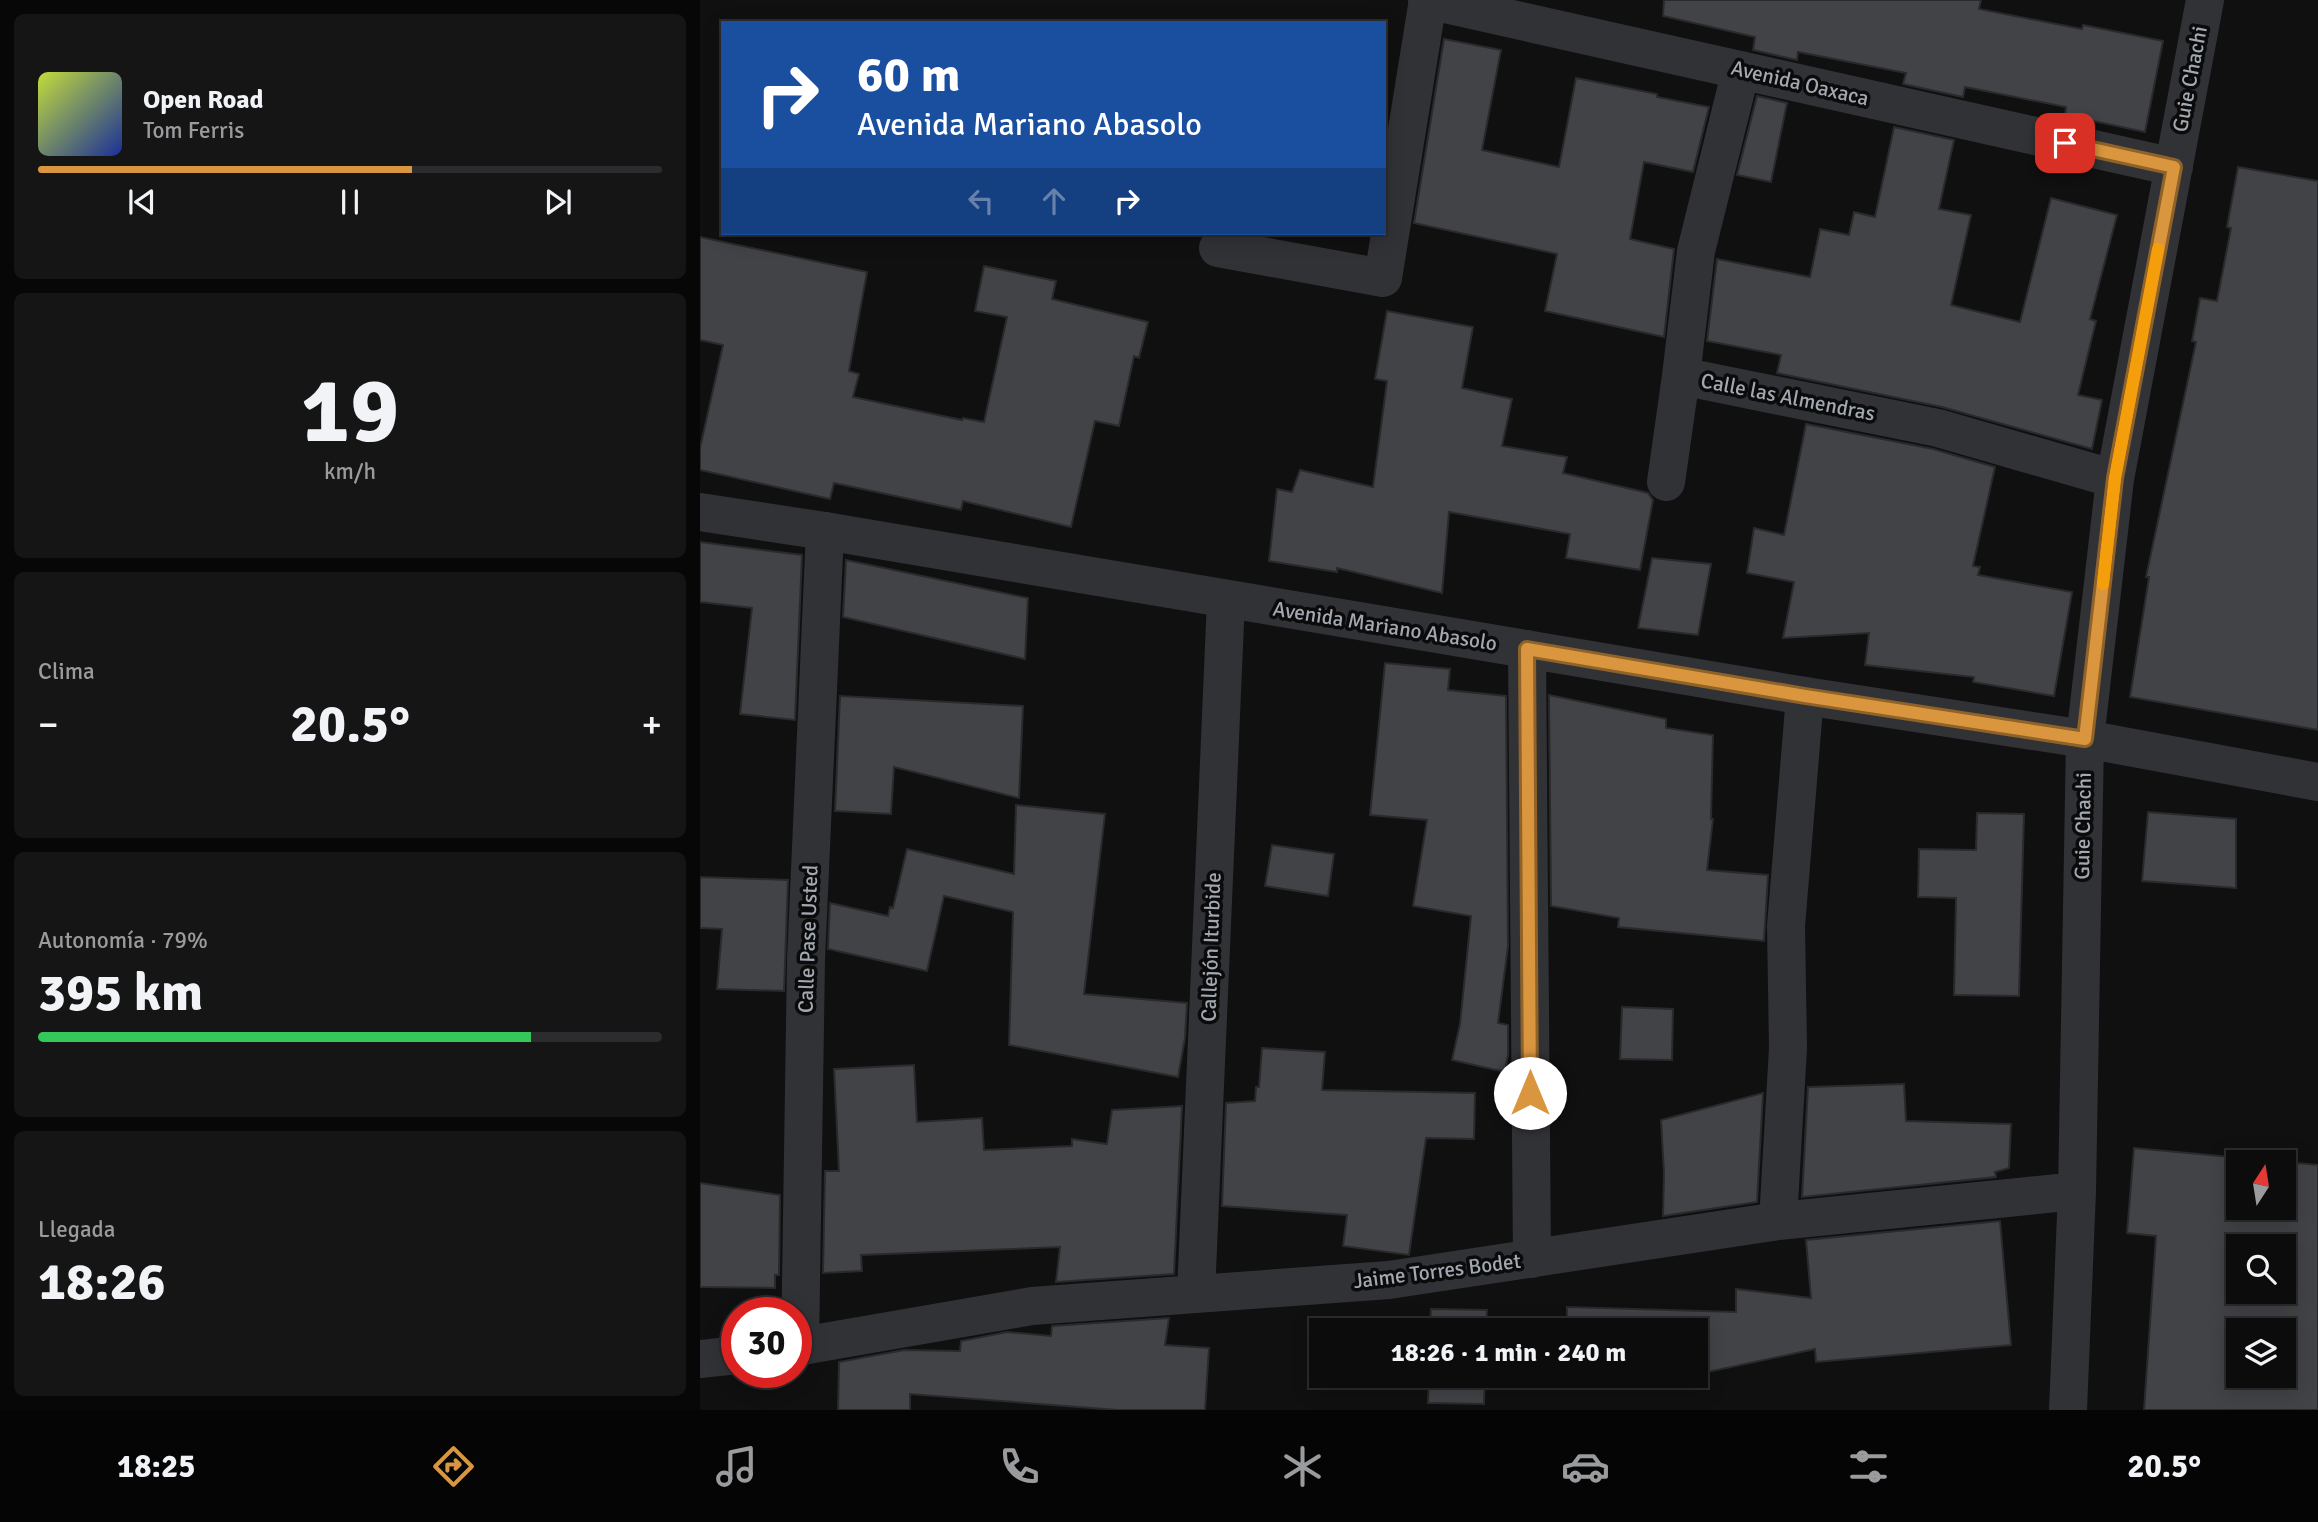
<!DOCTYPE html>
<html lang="es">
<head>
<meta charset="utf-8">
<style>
  :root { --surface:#0c0c0d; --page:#151516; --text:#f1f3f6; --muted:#9a9b9d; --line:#2c2c2e; --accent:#da963e }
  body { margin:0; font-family:Signika,sans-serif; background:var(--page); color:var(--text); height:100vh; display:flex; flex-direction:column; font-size:26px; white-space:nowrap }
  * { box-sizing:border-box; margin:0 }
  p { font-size:23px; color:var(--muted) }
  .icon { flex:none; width:38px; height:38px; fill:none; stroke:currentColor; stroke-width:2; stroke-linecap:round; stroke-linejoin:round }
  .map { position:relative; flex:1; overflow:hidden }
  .side { display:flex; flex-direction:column; gap:14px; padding:14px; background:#070707; width:700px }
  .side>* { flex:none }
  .top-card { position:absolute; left:21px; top:21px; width:665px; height:214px; border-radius:0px; box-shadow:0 4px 18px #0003,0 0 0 2px var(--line); background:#1a4fa0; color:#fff; overflow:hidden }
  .needle { width:46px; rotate:12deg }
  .tools { position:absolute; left:1526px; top:1150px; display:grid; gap:14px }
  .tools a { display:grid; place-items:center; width:70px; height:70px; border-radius:0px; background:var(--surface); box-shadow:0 4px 18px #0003,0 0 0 2px var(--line); font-size:35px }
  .speed { position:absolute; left:21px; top:1297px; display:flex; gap:14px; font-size:35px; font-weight:700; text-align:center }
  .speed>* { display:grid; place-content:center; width:91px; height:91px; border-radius:50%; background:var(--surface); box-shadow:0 4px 18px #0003,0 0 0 2px var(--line); line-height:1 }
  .speed .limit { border:10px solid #d22; background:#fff; color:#111 }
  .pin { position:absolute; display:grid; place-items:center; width:60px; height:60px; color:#fff; margin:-30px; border-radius:14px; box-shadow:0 4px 10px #0006 }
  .me { position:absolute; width:77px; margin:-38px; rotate:0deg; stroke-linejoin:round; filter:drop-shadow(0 0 5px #0008) }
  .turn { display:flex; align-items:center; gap:24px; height:147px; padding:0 21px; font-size:32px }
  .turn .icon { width:91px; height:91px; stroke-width:2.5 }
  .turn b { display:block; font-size:49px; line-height:60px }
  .lanes { display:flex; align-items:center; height:66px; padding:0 21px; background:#0003; justify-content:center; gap:35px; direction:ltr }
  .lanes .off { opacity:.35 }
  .big { font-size:52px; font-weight:700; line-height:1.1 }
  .side .widget { flex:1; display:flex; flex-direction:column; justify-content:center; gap:10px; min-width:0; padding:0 24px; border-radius:10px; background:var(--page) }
  .side .dial { align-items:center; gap:0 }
  .dial b { font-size:91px; line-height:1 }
  .song { display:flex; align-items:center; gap:21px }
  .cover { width:84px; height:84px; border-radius:10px; background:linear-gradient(135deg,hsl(70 70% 55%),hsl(230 70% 35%)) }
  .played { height:7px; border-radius:4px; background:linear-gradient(90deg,var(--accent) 60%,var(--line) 60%) }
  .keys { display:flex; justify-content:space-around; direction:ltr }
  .heat { display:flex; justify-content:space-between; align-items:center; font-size:38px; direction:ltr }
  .charge { height:10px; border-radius:5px; background:linear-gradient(90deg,#34c759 79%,var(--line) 0) }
  .trip { position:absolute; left:609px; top:1318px; width:399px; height:70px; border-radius:0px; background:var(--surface); box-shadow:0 4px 18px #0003,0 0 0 2px var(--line); font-weight:700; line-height:70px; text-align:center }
  .tabs { display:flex; height:112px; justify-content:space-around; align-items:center; background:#050505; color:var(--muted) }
  .tabs .icon { width:49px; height:49px }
  .tabs .on { color:var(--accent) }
  .tabs b { font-size:32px; color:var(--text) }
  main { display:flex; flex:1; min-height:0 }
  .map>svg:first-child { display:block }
  .building { fill:#414346; stroke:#2a2a2c; stroke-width:2; fill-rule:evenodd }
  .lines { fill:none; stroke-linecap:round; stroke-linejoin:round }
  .minor { stroke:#313235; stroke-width:38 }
  .tertiary { stroke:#313235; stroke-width:38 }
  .route-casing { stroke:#8e6228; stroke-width:18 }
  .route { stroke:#da963e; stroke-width:12 }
  .slow { stroke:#f59e0b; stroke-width:12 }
  .labels { text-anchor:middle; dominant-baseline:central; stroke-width:7; stroke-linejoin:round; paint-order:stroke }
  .street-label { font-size:21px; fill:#a2a8b0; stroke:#0b0b0c }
</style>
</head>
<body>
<main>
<section class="side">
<div class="widget">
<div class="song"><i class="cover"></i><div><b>Open Road</b><p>Tom Ferris</p></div></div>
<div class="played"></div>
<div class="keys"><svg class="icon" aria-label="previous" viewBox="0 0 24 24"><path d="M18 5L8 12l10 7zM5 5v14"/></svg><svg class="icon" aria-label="pause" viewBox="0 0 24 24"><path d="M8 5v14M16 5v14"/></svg><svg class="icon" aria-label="next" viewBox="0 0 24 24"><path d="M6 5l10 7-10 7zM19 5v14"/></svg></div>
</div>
<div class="widget dial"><b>19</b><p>km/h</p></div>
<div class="widget"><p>Clima</p>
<div class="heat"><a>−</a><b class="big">20.5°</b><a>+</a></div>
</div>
<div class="widget"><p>Autonomía · 79%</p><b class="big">395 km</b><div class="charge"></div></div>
<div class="widget"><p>Llegada</p><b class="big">18:26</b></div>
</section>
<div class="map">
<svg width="1618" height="1410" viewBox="0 0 1618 1410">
  <rect width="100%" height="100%" fill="#101011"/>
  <path class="building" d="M 964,0 L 1281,0 L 1279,9 L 1382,29 L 1383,25 L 1463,41 L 1445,132 L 1365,115 L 1366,107 L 1265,87 L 1263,97 L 1203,84 L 1206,73 L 1098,52 L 1097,60 L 1053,50 L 1055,37 L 963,16 Z
    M 744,39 L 801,50 L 782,150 L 859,167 L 876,78 L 957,94 L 957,97 L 1009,107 L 993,172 L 944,162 L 930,239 L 974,249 L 964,337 L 845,311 L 857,254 L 714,223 Z
    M 1057,96 L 1087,103 L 1071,182 L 1037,175 Z
    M 1194,127 L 1254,140 L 1239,209 L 1271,215 L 1251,305 L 1320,322 L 1351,198 L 1417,215 L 1390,319 L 1396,321 L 1378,395 L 1402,400 L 1392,449 L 1242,407 L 1077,373 L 1081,355 L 1007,341 L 1017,259 L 1110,277 L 1120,229 L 1149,235 L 1154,212 L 1175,217 Z
    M 1538,167 L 1618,181 L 1618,730 L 1430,697 L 1449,577 L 1446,577 L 1496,342 L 1492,341 L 1500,298 L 1517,301 L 1531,228 L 1527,227 Z
    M 0,237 L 167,272 L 149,371 L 159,374 L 153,397 L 262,420 L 263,418 L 284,422 L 307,317 L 275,311 L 284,266 L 356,281 L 352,299 L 448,322 L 439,358 L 434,356 L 419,426 L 395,421 L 371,527 L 263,501 L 261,510 L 134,483 L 130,499 L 0,470 L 0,448 L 23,345 L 0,340 Z
    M 687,311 L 773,327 L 762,388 L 812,399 L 802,446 L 867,457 L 863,473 L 948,493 L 953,500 L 940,570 L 866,558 L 870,534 L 749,512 L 742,593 L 637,568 L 637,572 L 569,561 L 577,489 L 592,492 L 600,470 L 673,487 L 687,381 L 675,379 Z
    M 1106,424 L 1233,449 L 1295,467 L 1273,566 L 1280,567 L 1278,575 L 1372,592 L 1354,696 L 1273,682 L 1274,677 L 1165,665 L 1169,633 L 1083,638 L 1094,582 L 1047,573 L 1054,528 L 1084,535 Z
    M 0,542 L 102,555 L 95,720 L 40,714 L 52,608 L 0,602 Z
    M 952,558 L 1011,564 L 998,635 L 938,628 Z
    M 146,560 L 328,598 L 325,659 L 143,617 Z
    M 685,663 L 750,669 L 748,690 L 806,696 L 808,946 L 798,1023 L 808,1025 L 808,1055 L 805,1072 L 752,1060 L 760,1024 L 771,916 L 713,906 L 727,820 L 670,815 Z
    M 849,695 L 966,719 L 966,728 L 1013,735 L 1011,819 L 1013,819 L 1007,870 L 1068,875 L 1064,941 L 918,927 L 919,918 L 851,906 Z
    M 140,696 L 323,706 L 319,798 L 194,767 L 191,814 L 135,811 Z
    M 316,805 L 405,814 L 384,994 L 487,1003 L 485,1038 L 478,1077 L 309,1045 L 313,912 L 244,896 L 227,971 L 128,949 L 130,903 L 188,916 L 190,907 L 193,908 L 207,849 L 314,874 Z
    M 1448,812 L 1536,819 L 1536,888 L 1442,881 Z
    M 1277,813 L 1324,814 L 1319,996 L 1254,995 L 1256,898 L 1218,897 L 1219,849 L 1276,850 Z
    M 572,845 L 634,854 L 628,896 L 565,886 Z
    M 0,877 L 88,880 L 84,991 L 17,989 L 22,929 L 0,928 Z
    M 922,1007 L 973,1009 L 972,1060 L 920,1059 Z
    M 562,1048 L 625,1052 L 622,1090 L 775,1093 L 774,1139 L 726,1138 L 709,1255 L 643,1246 L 647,1215 L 522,1206 L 526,1103 L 555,1101 L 556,1087 L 559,1087 Z
    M 214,1065 L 217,1122 L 282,1118 L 284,1150 L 372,1146 L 372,1139 L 407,1144 L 412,1110 L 482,1106 L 474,1274 L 356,1282 L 360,1247 L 161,1255 L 162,1271 L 123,1273 L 125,1171 L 139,1171 L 134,1069 Z
    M 1204,1084 L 1206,1121 L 1311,1124 L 1309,1168 L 1295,1172 L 1296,1177 L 1102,1197 L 1108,1087 Z
    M 1063,1093 L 1057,1202 L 963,1216 L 964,1173 L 961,1120 Z
    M 1434,1148 L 1618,1165 L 1618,1410 L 1444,1410 L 1456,1236 L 1427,1233 ZM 1538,1162 L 1584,1162 L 1584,1208 L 1538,1208 ZM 1538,1246 L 1584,1246 L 1584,1292 L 1538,1292 ZM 1538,1330 L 1584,1330 L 1584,1376 L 1538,1376 Z
    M 0,1183 L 80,1195 L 79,1275 L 75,1275 L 75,1288 L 0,1287 Z
    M 1300,1221 L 1311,1345 L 1116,1362 L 1115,1349 L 998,1374 L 997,1388 L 866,1388 L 866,1376 L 996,1376 L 996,1330 L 867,1330 L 867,1307 L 1036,1312 L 1036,1289 L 1111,1298 L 1106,1240 Z
    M 731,1309 L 787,1310 L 786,1330 L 730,1330 Z
    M 469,1318 L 465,1345 L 509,1348 L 505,1410 L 418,1410 L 210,1394 L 210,1410 L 138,1410 L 139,1362 L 204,1350 L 260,1351 L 261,1341 L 307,1332 L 351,1336 L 352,1326 Z
    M 729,1376 L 785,1376 L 784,1404 L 728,1403 Z"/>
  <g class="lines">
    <path class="minor" d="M 727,0 L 1474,167
      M 1041,70 L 996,251 L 981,376 L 1238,428 L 1415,479
      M 518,248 L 683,278 L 728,0
      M 966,482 L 981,376
      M 827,649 L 832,1259
      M 1078,1221 L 1088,1048 L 1086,926 L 1105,696
      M 496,1294 L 526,600
      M 96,1347 L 332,1306 L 689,1280 L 1078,1221 L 1377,1191
      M 100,1347 L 106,960 L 125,531
      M 0,1359 L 37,1355
      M 1368,1410 L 1377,1191 L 1385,739 L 1415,479 L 1505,0"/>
    <path class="tertiary" d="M 0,512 L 125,531 L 1105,696 L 1385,739 L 1618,782"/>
  </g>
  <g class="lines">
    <defs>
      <path id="route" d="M 830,1093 L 827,649 L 1105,696 L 1385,739 L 1415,478 L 1474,167 L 1365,143"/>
    </defs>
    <use href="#route" class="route-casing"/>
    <use href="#route" class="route"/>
    <path class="slow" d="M 1403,584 L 1415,478 L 1458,249"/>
  </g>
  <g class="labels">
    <g class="street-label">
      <text transform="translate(1490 79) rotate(-79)">Guie Chachi</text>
      <text transform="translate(1100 83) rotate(13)">Avenida Oaxaca</text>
      <text transform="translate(1088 397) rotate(11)">Calle las Almendras</text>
      <text transform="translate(685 626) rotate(9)">Avenida Mariano Abasolo</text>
      <text transform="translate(1383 826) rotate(-89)">Guie Chachi</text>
      <text transform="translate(108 939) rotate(-88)">Calle Pase Usted</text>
      <text transform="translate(511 947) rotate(-88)">Callejón Iturbide</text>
      <text transform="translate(737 1271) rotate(-7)">Jaime Torres Bodet</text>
    </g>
  </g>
</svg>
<div class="tools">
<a><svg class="needle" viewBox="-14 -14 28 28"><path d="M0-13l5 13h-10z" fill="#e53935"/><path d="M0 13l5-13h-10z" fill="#9a9b9d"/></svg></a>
<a><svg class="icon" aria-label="search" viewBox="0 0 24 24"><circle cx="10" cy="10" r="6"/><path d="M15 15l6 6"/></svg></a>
<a><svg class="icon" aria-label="layers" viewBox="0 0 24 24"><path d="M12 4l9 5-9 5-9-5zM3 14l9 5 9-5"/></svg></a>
</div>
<div class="speed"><div class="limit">30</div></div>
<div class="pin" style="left:1365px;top:143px;background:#d93025"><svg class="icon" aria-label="arrive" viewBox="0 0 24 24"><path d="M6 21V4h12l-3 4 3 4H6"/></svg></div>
<svg class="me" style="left:830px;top:1093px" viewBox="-20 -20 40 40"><circle r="19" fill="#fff"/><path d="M0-13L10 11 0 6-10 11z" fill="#da963e"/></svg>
<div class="trip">18:26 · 1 min · 240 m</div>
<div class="top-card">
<div class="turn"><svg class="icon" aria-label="right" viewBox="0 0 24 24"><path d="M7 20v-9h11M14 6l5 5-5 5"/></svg><div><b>60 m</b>Avenida Mariano Abasolo</div></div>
<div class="lanes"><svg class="icon off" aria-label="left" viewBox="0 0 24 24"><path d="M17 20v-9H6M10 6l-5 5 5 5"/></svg><svg class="icon off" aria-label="ahead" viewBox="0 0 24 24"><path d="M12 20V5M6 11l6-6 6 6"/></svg><svg class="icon" aria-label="right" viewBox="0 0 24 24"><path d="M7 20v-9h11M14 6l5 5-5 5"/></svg></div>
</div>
</div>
</main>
<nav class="tabs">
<b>18:25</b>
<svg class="icon on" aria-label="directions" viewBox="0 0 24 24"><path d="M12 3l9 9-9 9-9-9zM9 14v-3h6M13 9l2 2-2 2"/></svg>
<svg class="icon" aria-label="music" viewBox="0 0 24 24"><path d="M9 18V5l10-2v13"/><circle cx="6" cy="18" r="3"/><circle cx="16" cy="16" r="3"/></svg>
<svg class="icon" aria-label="phone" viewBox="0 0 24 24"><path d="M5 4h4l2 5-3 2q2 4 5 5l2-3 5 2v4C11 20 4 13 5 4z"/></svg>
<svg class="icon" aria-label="climate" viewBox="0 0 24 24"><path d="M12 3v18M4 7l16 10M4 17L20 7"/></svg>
<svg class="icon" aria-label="car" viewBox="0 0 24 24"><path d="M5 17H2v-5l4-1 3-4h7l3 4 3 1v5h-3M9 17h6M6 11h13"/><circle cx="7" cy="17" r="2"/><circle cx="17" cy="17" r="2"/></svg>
<svg class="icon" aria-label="filters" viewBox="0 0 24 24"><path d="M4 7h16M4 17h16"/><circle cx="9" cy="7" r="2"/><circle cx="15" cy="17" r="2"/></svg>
<b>20.5°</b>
</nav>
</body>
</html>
